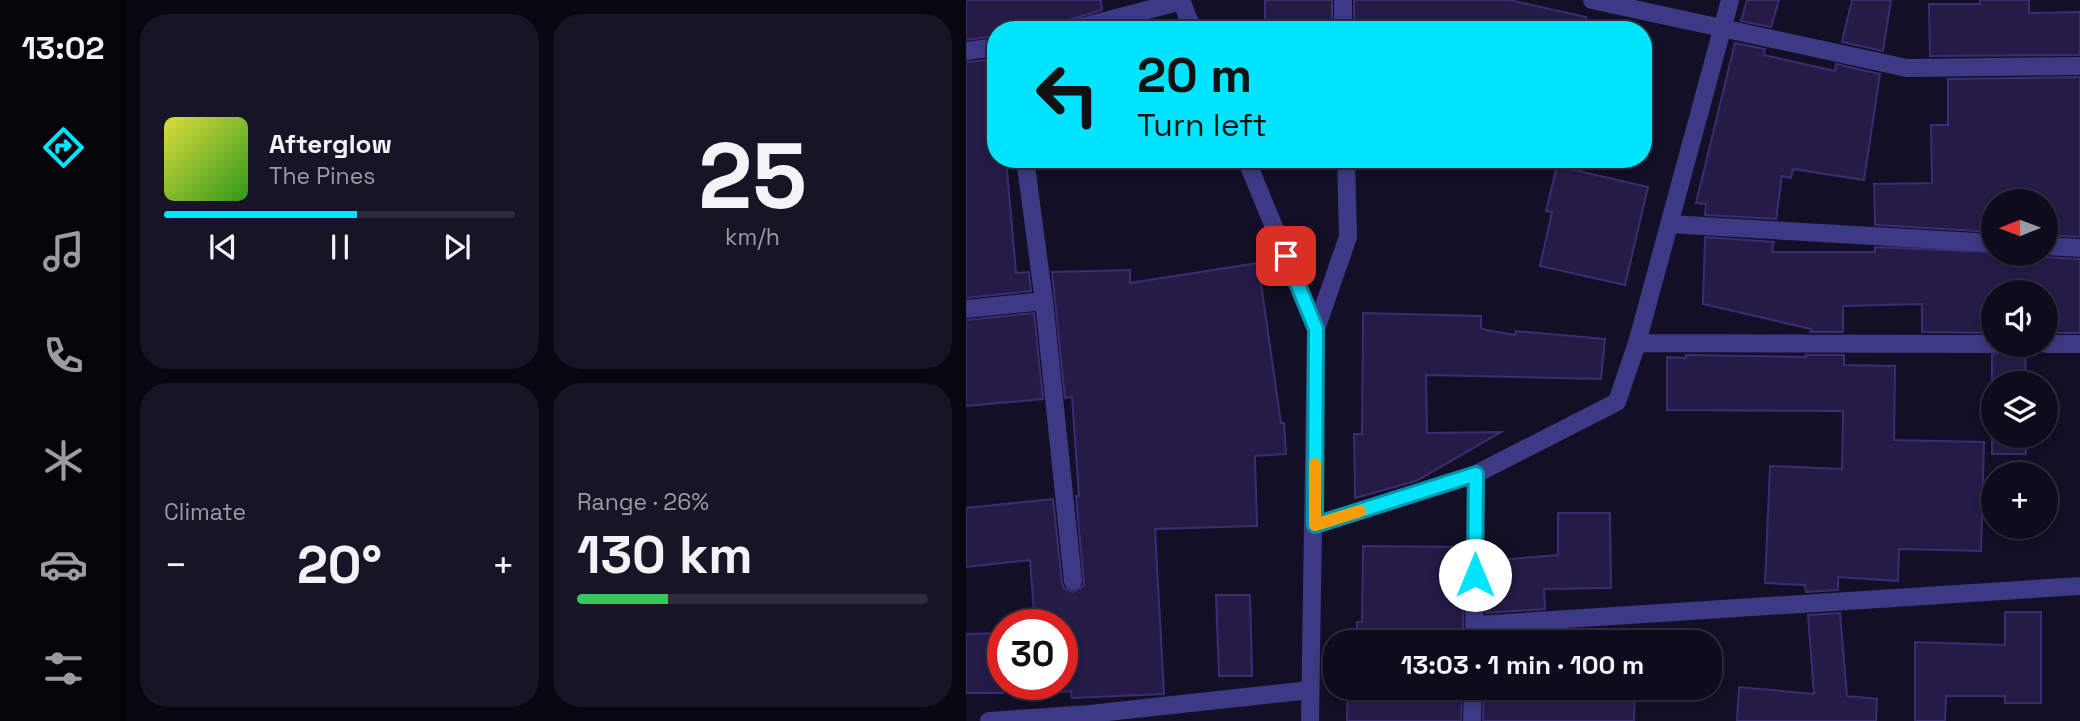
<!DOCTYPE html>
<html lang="en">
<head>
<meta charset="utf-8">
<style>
  :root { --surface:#0e0b1c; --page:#171425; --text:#f1f3f6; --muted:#9b9ba3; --line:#2e2b3b; --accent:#00e5ff }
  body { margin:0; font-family:"Space Grotesk",sans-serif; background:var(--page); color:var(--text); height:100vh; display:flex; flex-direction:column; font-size:26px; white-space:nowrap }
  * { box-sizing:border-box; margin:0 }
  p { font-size:23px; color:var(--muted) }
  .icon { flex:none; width:38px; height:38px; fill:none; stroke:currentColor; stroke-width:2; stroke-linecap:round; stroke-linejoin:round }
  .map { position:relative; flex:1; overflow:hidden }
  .drawer { display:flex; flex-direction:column; gap:14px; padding:14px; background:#08060f; width:840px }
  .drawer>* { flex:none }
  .banner { position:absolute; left:21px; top:21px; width:665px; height:147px; border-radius:28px; box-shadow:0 4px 10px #0003,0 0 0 2px var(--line); background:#00e5ff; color:#111; overflow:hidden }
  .needle { width:46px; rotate:269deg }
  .buttons { position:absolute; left:1015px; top:189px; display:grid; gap:14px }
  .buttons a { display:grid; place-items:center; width:77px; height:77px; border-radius:50%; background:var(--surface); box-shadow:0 4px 10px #0003,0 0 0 2px var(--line); font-size:35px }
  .speed { position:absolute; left:21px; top:609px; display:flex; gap:14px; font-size:35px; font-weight:700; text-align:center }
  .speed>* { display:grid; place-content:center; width:91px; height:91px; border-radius:50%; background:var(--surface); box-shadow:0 4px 10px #0003,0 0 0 2px var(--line); line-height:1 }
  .speed .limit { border:10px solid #d22; background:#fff; color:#111 }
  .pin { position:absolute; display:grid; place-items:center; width:60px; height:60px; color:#fff; margin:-30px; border-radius:14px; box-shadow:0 4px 10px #0006 }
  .me { position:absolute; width:77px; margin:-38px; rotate:0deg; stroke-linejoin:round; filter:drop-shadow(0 0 5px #0008) }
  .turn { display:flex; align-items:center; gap:24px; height:147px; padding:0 35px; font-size:32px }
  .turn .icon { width:91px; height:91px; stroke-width:2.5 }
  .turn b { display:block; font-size:49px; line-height:60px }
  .big { font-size:52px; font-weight:700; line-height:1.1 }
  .drawer .tile { flex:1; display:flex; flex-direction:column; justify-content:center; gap:10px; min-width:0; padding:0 24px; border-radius:28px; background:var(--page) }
  .drawer .dial { align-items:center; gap:0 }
  .dial b { font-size:91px; line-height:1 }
  .song { display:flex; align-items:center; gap:21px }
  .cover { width:84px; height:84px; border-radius:10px; background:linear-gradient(135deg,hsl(60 70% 55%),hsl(110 70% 35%)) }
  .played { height:7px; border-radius:4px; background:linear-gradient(90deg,var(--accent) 55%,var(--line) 55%) }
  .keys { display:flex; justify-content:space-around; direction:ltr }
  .heat { display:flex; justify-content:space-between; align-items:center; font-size:38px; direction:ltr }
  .charge { height:10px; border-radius:5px; background:linear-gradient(90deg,#34c759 26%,var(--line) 0) }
  .drawer .tiles { flex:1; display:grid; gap:14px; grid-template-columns:repeat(2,1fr) }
  .trip { position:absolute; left:357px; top:630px; width:399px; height:70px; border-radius:28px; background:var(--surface); box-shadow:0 4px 10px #0003,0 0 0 2px var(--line); font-weight:700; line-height:70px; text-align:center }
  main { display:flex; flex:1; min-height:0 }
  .menu { display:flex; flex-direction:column; width:126px; justify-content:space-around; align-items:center; background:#06040b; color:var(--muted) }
  .menu .icon { width:49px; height:49px }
  .menu .current { color:var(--accent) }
  .menu b { font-size:32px; color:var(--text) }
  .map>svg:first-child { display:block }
  .building { fill:#241b47; stroke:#3b2d73; stroke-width:2 }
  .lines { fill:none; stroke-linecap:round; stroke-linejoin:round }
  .minor { stroke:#3d3a85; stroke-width:18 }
  .route-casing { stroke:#0095a6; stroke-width:18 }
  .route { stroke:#00e5ff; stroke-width:12 }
  .slow { stroke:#f59e0b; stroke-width:12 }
</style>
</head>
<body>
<main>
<nav class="menu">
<b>13:02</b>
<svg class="icon current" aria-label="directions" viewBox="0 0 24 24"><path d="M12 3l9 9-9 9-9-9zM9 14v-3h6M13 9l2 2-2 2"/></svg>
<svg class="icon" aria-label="music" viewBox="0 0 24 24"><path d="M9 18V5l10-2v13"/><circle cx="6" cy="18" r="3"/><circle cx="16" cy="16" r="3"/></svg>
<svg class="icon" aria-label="phone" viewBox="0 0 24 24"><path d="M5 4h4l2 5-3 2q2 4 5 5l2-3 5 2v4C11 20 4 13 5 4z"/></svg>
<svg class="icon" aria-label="climate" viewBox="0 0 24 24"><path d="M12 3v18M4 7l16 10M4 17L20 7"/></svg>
<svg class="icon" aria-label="car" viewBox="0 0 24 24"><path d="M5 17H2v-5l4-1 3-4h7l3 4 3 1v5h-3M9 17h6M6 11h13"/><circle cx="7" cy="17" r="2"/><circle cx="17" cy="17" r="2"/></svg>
<svg class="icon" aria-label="filters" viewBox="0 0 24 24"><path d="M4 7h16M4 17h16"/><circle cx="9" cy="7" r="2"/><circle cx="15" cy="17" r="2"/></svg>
</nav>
<section class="drawer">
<div class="tiles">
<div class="tile">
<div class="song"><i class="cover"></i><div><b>Afterglow</b><p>The Pines</p></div></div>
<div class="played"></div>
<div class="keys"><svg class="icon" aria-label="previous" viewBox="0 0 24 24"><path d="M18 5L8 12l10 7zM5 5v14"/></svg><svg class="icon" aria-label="pause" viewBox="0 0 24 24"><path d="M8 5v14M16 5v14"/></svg><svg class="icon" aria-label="next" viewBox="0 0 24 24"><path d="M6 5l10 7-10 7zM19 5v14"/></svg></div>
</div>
<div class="tile dial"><b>25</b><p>km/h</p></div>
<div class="tile"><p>Climate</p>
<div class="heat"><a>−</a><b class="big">20°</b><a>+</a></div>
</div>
<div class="tile"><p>Range · 26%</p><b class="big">130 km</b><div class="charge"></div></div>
</div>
</section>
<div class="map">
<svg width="1114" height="721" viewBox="0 0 1114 721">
  <rect width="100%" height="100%" fill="#130f26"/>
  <path class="building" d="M 0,0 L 135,0 L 136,10 L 96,22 L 59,30 L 30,30 L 30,36 L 0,40 Z
    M 299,0 L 366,0 L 366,30 L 299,30 Z
    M 388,0 L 543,0 L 620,17 L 619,30 L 388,30 Z
    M 781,0 L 813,0 L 805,27 L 775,21 Z
    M 886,0 L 925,0 L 917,51 L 876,42 Z
    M 1014,0 L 1063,0 L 1063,13 L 1114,12 L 1114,55 L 964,56 L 963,4 L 1014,4 Z
    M 769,43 L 799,49 L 798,55 L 869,71 L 870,64 L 914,74 L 898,180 L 827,169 L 825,178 L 816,176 L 810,219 L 739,215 L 740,204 L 730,203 Z
    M 30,59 L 30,159 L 40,159 L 50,273 L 63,272 L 65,291 L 0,298 L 0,62 Z
    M 1114,77 L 1114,237 L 1080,235 L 1080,201 L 1027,201 L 1027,232 L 909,225 L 908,184 L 966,183 L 965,125 L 982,125 L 982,79 Z
    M 591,166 L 682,187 L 659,285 L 574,266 L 586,212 L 580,211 Z
    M 739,237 L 808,242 L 806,252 L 909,252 L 909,247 L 1072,254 L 1079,257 L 1114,259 L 1114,333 L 1080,333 L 1080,292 L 1027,292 L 1027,333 L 956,332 L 956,304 L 877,306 L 877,332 L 844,332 L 845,329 L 737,304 Z
    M 292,263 L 315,423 L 318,423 L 320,454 L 289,456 L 291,526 L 189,529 L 198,694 L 106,698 L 105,691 L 96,692 L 96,625 L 69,625 L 64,560 L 0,567 L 0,508 L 87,499 L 96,583 L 98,588 L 107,592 L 118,585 L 110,496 L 113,496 L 106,397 L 99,398 L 86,272 L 164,270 L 164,283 Z
    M 68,313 L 77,399 L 0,406 L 0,320 Z
    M 397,313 L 515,316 L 515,328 L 520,330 L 549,335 L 550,331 L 639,339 L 635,379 L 460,375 L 461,433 L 535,432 L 450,481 L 389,498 L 388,434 L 396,434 Z
    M 1038,345 L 1059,345 L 1060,383 L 1027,383 L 1027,436 L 1060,436 L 1060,454 L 1026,454 L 1026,355 L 1033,353 Z
    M 720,355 L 840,357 L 840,355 L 878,355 L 878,365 L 929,366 L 928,440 L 1018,442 L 1015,551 L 933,549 L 932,581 L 872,577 L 872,590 L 840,592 L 839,585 L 799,583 L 804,466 L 876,469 L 877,411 L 701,410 L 701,357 L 720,358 Z
    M 592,513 L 644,513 L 645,588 L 578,589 L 579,609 L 520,613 L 520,561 L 592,555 Z
    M 397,546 L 498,547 L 497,642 L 391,642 L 391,622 L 396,622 Z
    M 250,595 L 284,595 L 286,676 L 253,676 Z
    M 1039,612 L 1075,612 L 1075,703 L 1039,703 L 1039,696 L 980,696 L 979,721 L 949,721 L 949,642 L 1039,645 Z
    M 874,613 L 881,696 L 911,699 L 910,721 L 771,721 L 773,687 L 848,694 L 842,615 Z
    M 37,633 L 37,693 L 0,693 L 0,634 Z
    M 382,688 L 496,688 L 495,721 L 381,721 Z
    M 518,688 L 669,688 L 668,721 L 517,721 Z"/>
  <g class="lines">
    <path class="minor" d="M 215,0 L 227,30
      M 377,0 L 377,30
      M 626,0 L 941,68 L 1114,66
      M 104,30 L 216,1
      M 0,51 L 30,47
      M 59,159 L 78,301 L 107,581
      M 280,159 L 350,329 L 344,721
      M 703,224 L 1027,243
      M 1080,246 L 1114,248
      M 0,309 L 78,301
      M 350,329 L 382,237 L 380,159
      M 671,343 L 1027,344
      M 1080,344 L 1114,344
      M 349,525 L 510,474 L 651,402 L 671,343 L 764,0
      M 509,625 L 1114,586
      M 508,642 L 510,474
      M 23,721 L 124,714 L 344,690
      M 506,721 L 507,688"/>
  </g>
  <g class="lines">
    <defs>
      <path id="route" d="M 320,256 L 350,329 L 349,525 L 510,474 L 509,575"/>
    </defs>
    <use href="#route" class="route-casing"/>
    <use href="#route" class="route"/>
    <path class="slow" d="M 349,464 L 349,525 L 394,511"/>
  </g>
</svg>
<div class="buttons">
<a><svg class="needle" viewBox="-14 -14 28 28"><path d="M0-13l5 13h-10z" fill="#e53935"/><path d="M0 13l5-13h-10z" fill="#9b9ba3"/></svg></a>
<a><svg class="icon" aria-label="sound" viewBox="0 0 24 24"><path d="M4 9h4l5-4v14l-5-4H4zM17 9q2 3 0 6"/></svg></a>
<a><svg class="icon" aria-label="layers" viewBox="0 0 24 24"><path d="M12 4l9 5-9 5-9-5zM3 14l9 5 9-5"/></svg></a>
<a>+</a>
</div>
<div class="speed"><div class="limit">30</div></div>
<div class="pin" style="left:320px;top:256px;background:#d93025"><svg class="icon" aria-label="arrive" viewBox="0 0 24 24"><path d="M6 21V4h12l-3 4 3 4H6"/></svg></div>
<svg class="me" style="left:509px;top:575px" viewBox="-20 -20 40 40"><circle r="19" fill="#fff"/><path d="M0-13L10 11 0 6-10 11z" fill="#00e5ff"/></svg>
<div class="trip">13:03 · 1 min · 100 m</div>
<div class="banner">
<div class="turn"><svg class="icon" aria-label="left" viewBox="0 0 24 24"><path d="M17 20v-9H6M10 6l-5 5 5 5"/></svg><div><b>20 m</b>Turn left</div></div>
</div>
</div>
</main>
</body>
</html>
